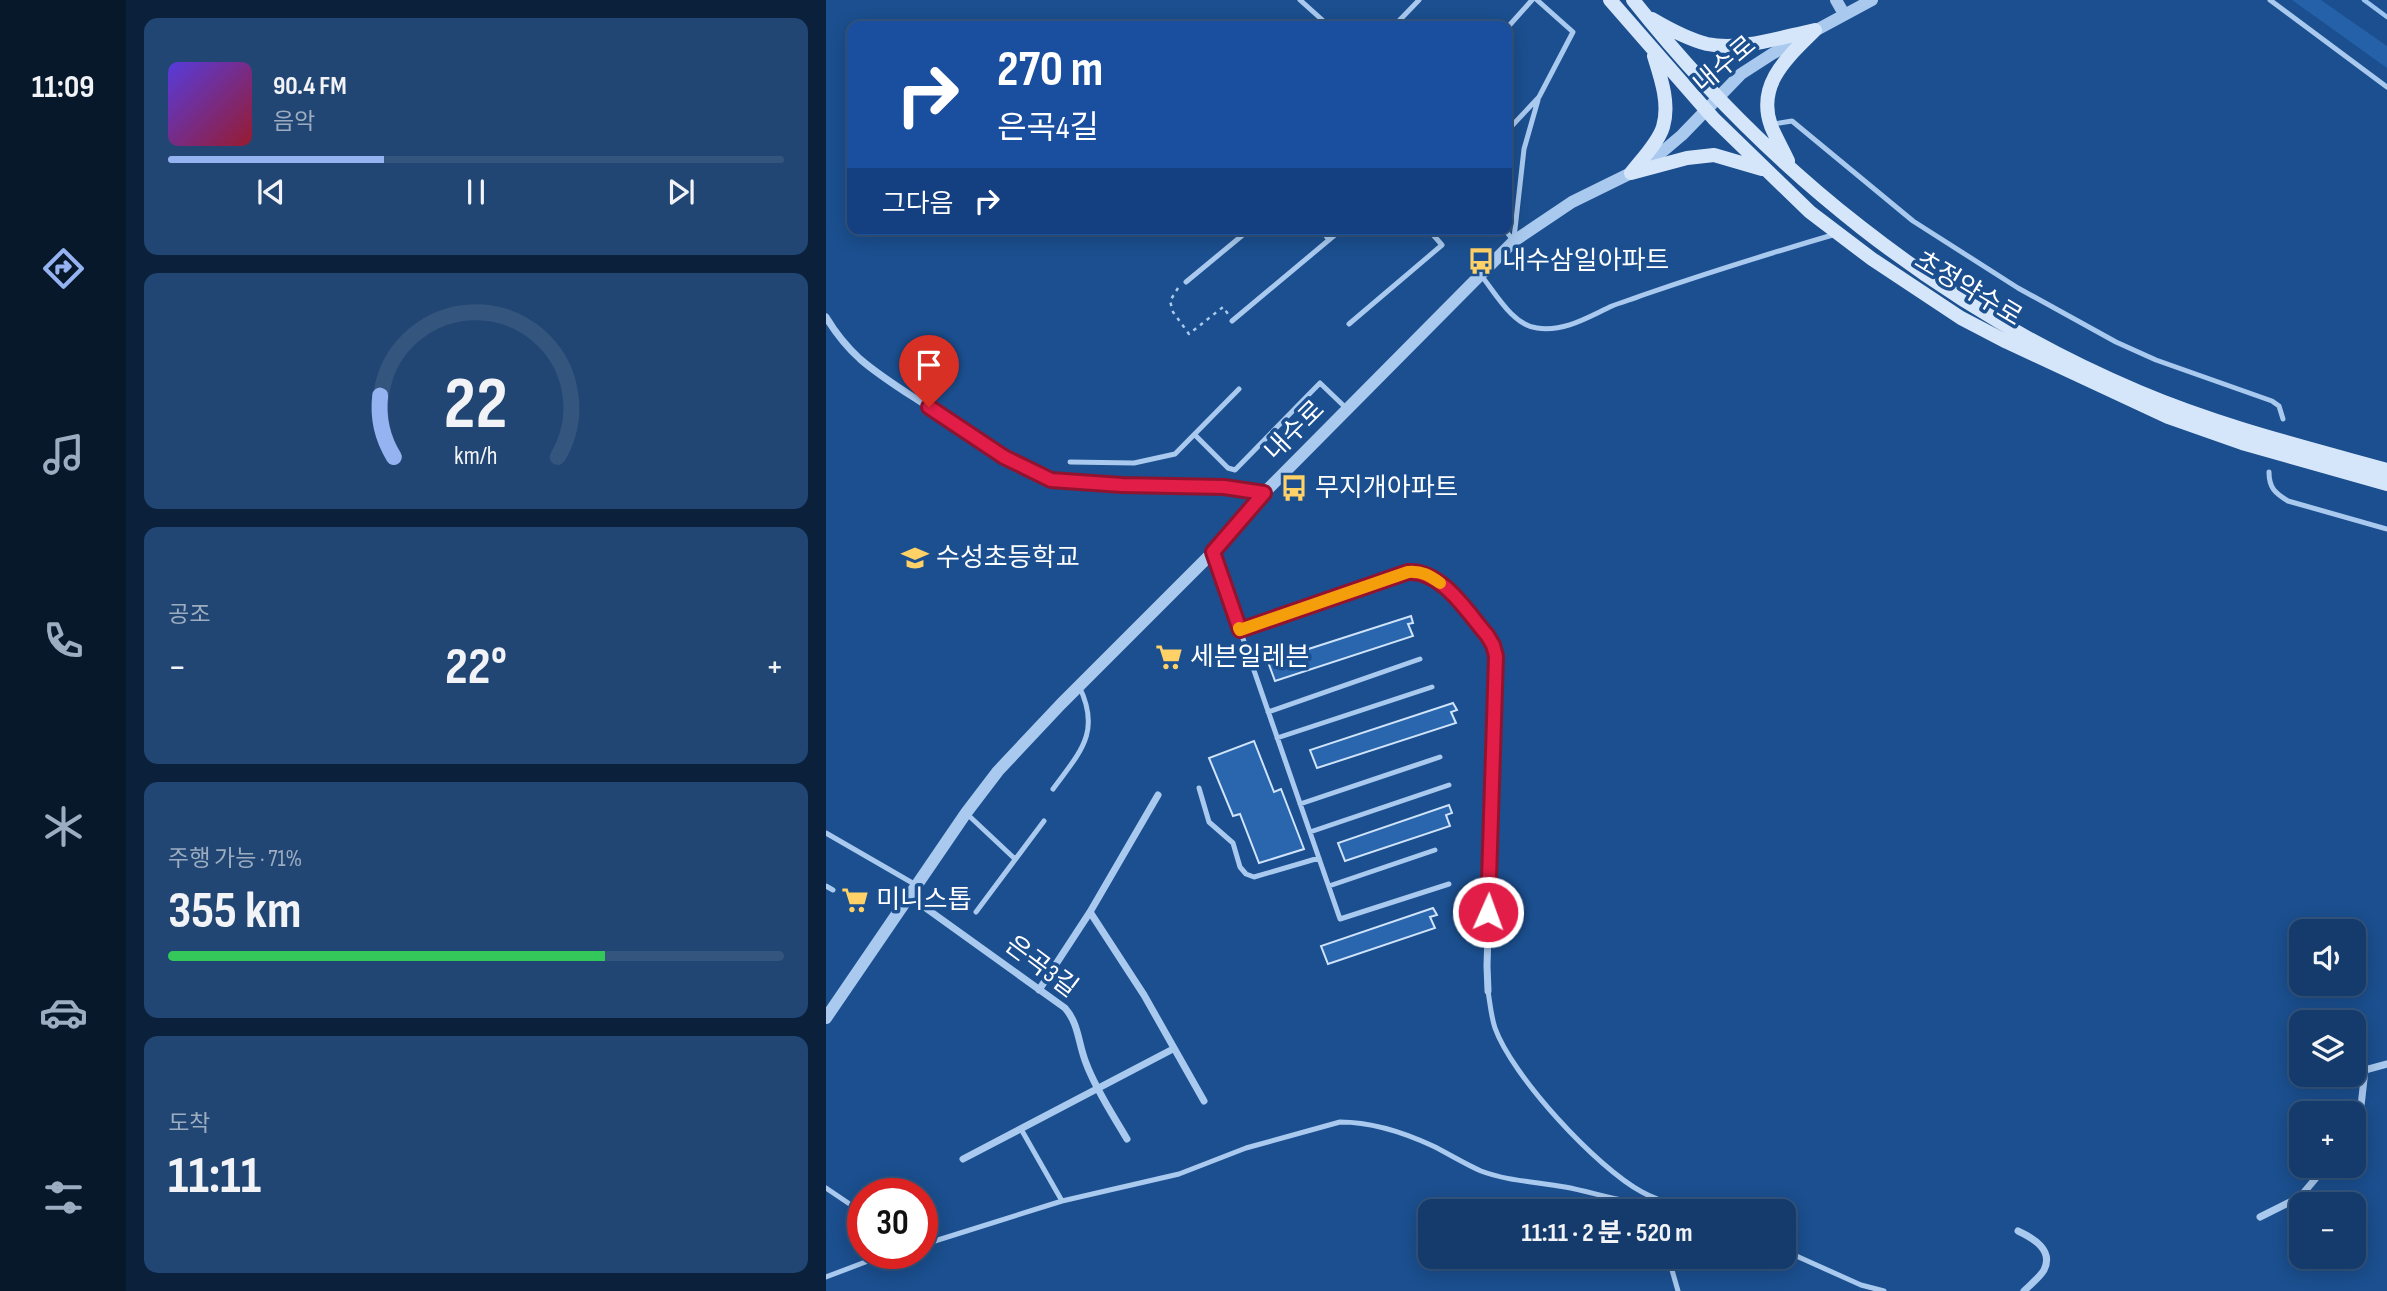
<!DOCTYPE html>
<html lang="ko">
<head>
<meta charset="utf-8">
<style>
  :root { --surface:#143b6b; --page:#214673; --text:#f1f3f6; --muted:#9dadc1; --line:#33557e; --accent:#95b2f1 }
  body { margin:0; font-family:"Sofia Sans Condensed","Noto Sans KR",sans-serif; background:var(--page); color:var(--text); height:100vh; display:flex; flex-direction:column; font-size:26px; white-space:nowrap }
  * { box-sizing:border-box; margin:0 }
  p { font-size:23px; color:var(--muted) }
  .icon { flex:none; width:38px; height:38px; fill:none; stroke:currentColor; stroke-width:2; stroke-linecap:round; stroke-linejoin:round }
  .map { position:relative; flex:1; overflow:hidden }
  .panel { display:flex; flex-direction:column; gap:18px; padding:18px; background:#0b203b; width:700px }
  .panel>* { flex:none }
  .hud { position:absolute; left:21px; top:21px; width:665px; height:214px; border-radius:14px; box-shadow:0 4px 18px #0003,0 0 0 2px var(--line); background:#1a4fa0; color:#fff; overflow:hidden }
  .controls { position:absolute; left:1463px; top:919px; display:grid; gap:14px }
  .controls a { display:grid; place-items:center; width:77px; height:77px; border-radius:14px; background:var(--surface); box-shadow:0 4px 18px #0003,0 0 0 2px var(--line); font-size:35px }
  .speed { position:absolute; left:21px; top:1178px; display:flex; gap:14px; font-size:35px; font-weight:700; text-align:center }
  .speed>* { display:grid; place-content:center; width:91px; height:91px; border-radius:50%; background:var(--surface); box-shadow:0 4px 18px #0003,0 0 0 2px var(--line); line-height:1 }
  .speed .limit { border:10px solid #d22; background:#fff; color:#111 }
  .pin { position:absolute; display:grid; place-items:center; width:60px; height:60px; color:#fff; margin:-72px -30px; border-radius:50% 50% 50% 0; rotate:-45deg; box-shadow:0 0 7px #0007 }
  .pin .icon { rotate:45deg }
  .me { position:absolute; width:77px; margin:-38px; rotate:2deg; stroke-linejoin:round; filter:drop-shadow(0 0 5px #0008) }
  .turn { display:flex; align-items:center; gap:24px; height:147px; padding:0 35px; font-size:32px }
  .turn .icon { width:91px; height:91px; stroke-width:2.5 }
  .turn b { display:block; font-size:49px; line-height:60px }
  .then { display:flex; align-items:center; height:66px; padding:0 35px; background:#0003; gap:14px; font-size:26px }
  .big { font-size:52px; font-weight:700; line-height:1.1 }
  .panel .tile { flex:1; display:flex; flex-direction:column; justify-content:center; gap:10px; min-width:0; padding:0 24px; border-radius:14px; background:var(--page) }
  .panel .dial { align-items:center; gap:0 }
  .dial svg { height:182px; overflow:visible; fill:none; stroke:var(--line); stroke-width:7; stroke-linecap:round; text-anchor:middle }
  .dial text { fill:var(--text); stroke:none }
  .song { display:flex; align-items:center; gap:21px }
  .cover { width:84px; height:84px; border-radius:10px; background:linear-gradient(135deg,hsl(250 70% 55%),hsl(350 70% 35%)) }
  .played { height:7px; border-radius:4px; background:linear-gradient(90deg,var(--accent) 35%,var(--line) 35%) }
  .keys { display:flex; justify-content:space-around; direction:ltr }
  .heat { display:flex; justify-content:space-between; align-items:center; font-size:38px; direction:ltr }
  .charge { height:10px; border-radius:5px; background:linear-gradient(90deg,#34c759 71%,var(--line) 0) }
  .trip { position:absolute; left:592px; top:1199px; width:378px; height:70px; border-radius:14px; background:var(--surface); box-shadow:0 4px 18px #0003,0 0 0 2px var(--line); font-weight:700; line-height:70px; text-align:center }
  main { display:flex; flex:1; min-height:0 }
  .menu { display:flex; flex-direction:column; width:126px; justify-content:space-around; align-items:center; background:#08182b; color:var(--muted) }
  .menu .icon { width:49px; height:49px }
  .menu .active { color:var(--accent) }
  .menu b { font-size:32px; color:var(--text) }
  .map>svg:first-child { display:block }
  .green { fill:#2461a8 }
  .lines { fill:none; stroke-linecap:round; stroke-linejoin:round }
  .stream { stroke:#9cc4f0; stroke-width:4.5 }
  .building { fill:#2a66ad; stroke:#cfe3fa; stroke-width:2 }
  .path { stroke:#a9c9ee; stroke-width:2.5; stroke-dasharray:3.5 5; stroke-linecap:butt }
  .service { stroke:#a9c9ee; stroke-width:5 }
  .minor { stroke:#a9c9ee; stroke-width:7 }
  .tertiary { stroke:#a9c9ee; stroke-width:12 }
  .secondary { stroke:#d6e6fa; stroke-width:14 }
  .route-casing { stroke:#92132f; stroke-width:18 }
  .route { stroke:#e11d48; stroke-width:12 }
  .slow { stroke:#f59e0b; stroke-width:12 }
  .labels { text-anchor:middle; dominant-baseline:central; stroke-width:7; stroke-linejoin:round; paint-order:stroke }
  .street-label { font-size:26px; fill:#fff; stroke:#1b4f8f }
  .poi-label { font-size:26px; fill:#fff; stroke:#1b4f8f; text-anchor:start }
</style>
</head>
<body>
<main>
<nav class="menu">
<b>11:09</b>
<svg class="icon active" aria-label="directions" viewBox="0 0 24 24"><path d="M12 3l9 9-9 9-9-9zM9 14v-3h6M13 9l2 2-2 2"/></svg>
<svg class="icon" aria-label="music" viewBox="0 0 24 24"><path d="M9 18V5l10-2v13"/><circle cx="6" cy="18" r="3"/><circle cx="16" cy="16" r="3"/></svg>
<svg class="icon" aria-label="phone" viewBox="0 0 24 24"><path d="M5 4h4l2 5-3 2q2 4 5 5l2-3 5 2v4C11 20 4 13 5 4z"/></svg>
<svg class="icon" aria-label="climate" viewBox="0 0 24 24"><path d="M12 3v18M4 7l16 10M4 17L20 7"/></svg>
<svg class="icon" aria-label="car" viewBox="0 0 24 24"><path d="M5 17H2v-5l4-1 3-4h7l3 4 3 1v5h-3M9 17h6M6 11h13"/><circle cx="7" cy="17" r="2"/><circle cx="17" cy="17" r="2"/></svg>
<svg class="icon" aria-label="filters" viewBox="0 0 24 24"><path d="M4 7h16M4 17h16"/><circle cx="9" cy="7" r="2"/><circle cx="15" cy="17" r="2"/></svg>
</nav>
<section class="panel">
<div class="tile">
<div class="song"><i class="cover"></i><div><b>90.4 FM</b><p>음악</p></div></div>
<div class="played"></div>
<div class="keys"><svg class="icon" aria-label="previous" viewBox="0 0 24 24"><path d="M18 5L8 12l10 7zM5 5v14"/></svg><svg class="icon" aria-label="pause" viewBox="0 0 24 24"><path d="M8 5v14M16 5v14"/></svg><svg class="icon" aria-label="next" viewBox="0 0 24 24"><path d="M6 5l10 7-10 7zM19 5v14"/></svg></div>
</div>
<div class="tile dial"><svg viewBox="0 0 100 80">
<path d="M14 69A42 42 0 1 1 86 69"/>
<path d="M14 69A42 42 0 0 1 8 42" stroke="#95b2f1"/>
<text x="50" y="56" font-size="32" font-weight="700">22</text>
<text x="50" y="72" font-size="11">km/h</text>
</svg></div>
<div class="tile"><p>공조</p>
<div class="heat"><a>−</a><b class="big">22°</b><a>+</a></div>
</div>
<div class="tile"><p>주행 가능 · 71%</p><b class="big">355 km</b><div class="charge"></div></div>
<div class="tile"><p>도착</p><b class="big">11:11</b></div>
</section>
<div class="map">
<svg width="1561" height="1291" viewBox="0 0 1561 1291">
  <rect width="100%" height="100%" fill="#1b4f8f"/>
  <path class="green" d="M 1466,0 L 1495,0 L 1561,46 L 1561,68 Z"/>
  <g class="lines">
    <path class="stream" d="M 1538,0 L 1561,17"/>
  </g>
  <path class="building" d="M 585,616 L 587,623 L 582,624 L 587,636 L 449,681 L 442,662 Z
    M 627,703 L 631,710 L 625,712 L 630,723 L 491,768 L 484,750 Z
    M 428,741 L 448,792 L 455,789 L 478,849 L 433,863 L 414,814 L 407,816 L 383,758 Z
    M 623,805 L 626,813 L 620,815 L 624,826 L 519,861 L 512,843 Z
    M 607,908 L 611,915 L 604,917 L 609,928 L 502,964 L 495,946 Z"/>
  <g class="lines">
    <path class="path" d="M 352,288 L 344,301 L 347,312 L 363,334 L 397,307 L 402,314"/>
    <path class="service" d="M 474,0 L 503,26
      M 1444,0 L 1561,87
      M 486,26 L 494,18
      M 568,26 L 593,0
      M 681,28 L 706,0
      M 948,124 L 966,121 L 1087,221 L 1192,288 L 1290,342 L 1330,360 L 1446,401 L 1453,406 L 1457,419
      M 681,131 L 713,97 L 747,32 L 711,0
      M 495,229 L 503,240
      M 678,229 L 688,241
      M 688,238 L 698,149 L 712,100
      M 654,274 C 669,292 686,325 711,328 C 739,332 762,317 786,306 C 796,302 807,299 817,295 C 881,273 945,253 1010,234
      M 360,282 L 424,229
      M 406,321 L 516,229
      M 523,324 L 616,245 L 602,229
      M 369,435 L 402,468 L 409,470 L 494,383 L 520,408
      M 244,462 L 308,463 L 349,454 L 413,389
      M 1443,472 C 1443,488 1449,493 1462,501 L 1561,529
      M 414,630 L 514,919 L 623,884
      M 442,712 L 594,659
      M 451,738 L 606,687
      M 373,788 L 383,822 L 407,843 L 414,867 L 420,874 L 428,877 L 493,858
      M 227,789 C 253,753 276,733 253,686
      M 474,804 L 614,757
      M 140,813 L 189,859
      M 484,832 L 623,785
      M 0,833 L 90,885
      M 0,886 L 7,890
      M 503,886 L 609,850
      M 150,912 L 218,821
      M 662,991 C 664,1003 665,1016 669,1028 C 686,1076 771,1168 816,1192 C 832,1201 849,1205 866,1211
      M 195,1129 L 236,1201
      M 0,1188 L 37,1213
      M 96,1245 L 236,1201 L 353,1174 L 420,1148 L 514,1122 C 545,1122 579,1133 607,1146 C 623,1154 639,1164 655,1171 C 681,1181 712,1182 739,1187 C 772,1193 807,1207 840,1203
      M 957,1250 L 1035,1285 L 1058,1291
      M 842,1256 L 852,1291
      M 0,1277 L 63,1253"/>
    <path class="minor" d="M 0,317 C 9,332 21,347 34,359 C 57,379 85,395 110,412 C 151,438 194,475 243,482 L 398,487 L 438,493
      M 387,552 L 414,630 L 582,572 L 593,571 L 603,575 L 622,591 L 667,644 L 670,670 L 661,966 L 662,991
      M 83,896 L 239,1008 C 253,1024 252,1043 260,1063 C 270,1090 287,1115 301,1139
      M 264,912 L 318,995 L 378,1101
      M 213,990 L 264,912 L 332,795
      M 1528,1120 L 1535,1106 L 1539,1070 L 1561,1064
      M 137,1159 L 347,1049
      M 1434,1217 L 1474,1197 L 1500,1166
      M 1192,1231 C 1207,1238 1228,1250 1218,1270 C 1214,1277 1204,1285 1198,1291"/>
    <path class="tertiary" d="M 1010,0 L 1018,14
      M 0,1018 L 140,813 L 172,771 L 235,704 L 387,552 L 438,493 L 688,241 L 746,202 L 805,173 L 836,152 L 856,135 L 915,74 L 946,54 L 1046,0"/>
    <path class="secondary" d="M 784,0 L 888,119 L 984,212 L 1046,259 L 1135,318 L 1181,342 L 1342,417 L 1416,443 L 1561,484
      M 807,0 C 941,169 1114,308 1313,392 C 1393,426 1478,447 1561,470
      M 826,19 C 843,29 861,39 881,44 C 915,51 955,37 989,30
      M 962,161 C 957,150 950,138 945,126 C 930,84 962,57 988,31
      M 805,173 L 861,158 L 888,155 L 936,169
      M 805,173 C 815,160 832,143 837,127 C 844,104 835,78 828,56"/>
  </g>
  <g class="lines">
    <defs>
      <path id="route" d="M 103,407 L 178,457 L 225,480 L 296,485 L 398,487 L 438,493 L 387,552 L 414,630 L 582,572 C 616,570 641,612 661,635 L 667,645 L 670,656 L 662,912"/>
    </defs>
    <use href="#route" class="route-casing"/>
    <use href="#route" class="route"/>
    <path class="slow" d="M 413,628 L 414,630 L 582,572 C 596,571 603,575 614,583"/>
  </g>
  <defs>
    <symbol id="bus-bare" viewBox="-9 -9 18 18"><path d="M-5-6H5V4H4V6H2V4H-2V6H-4V4H-5ZM-3.5-4V0h7V-4ZM-3.5 1.2v1.5H-2V1.2ZM2 1.2v1.5H3.5V1.2Z" fill="#ffd166" stroke="#1b4f8f" stroke-width="2.5" paint-order="stroke"/></symbol>
    <symbol id="school-bare" viewBox="-9 -9 18 18"><path d="M0-5L7-2L0 1L-7-2ZM-4 1L0 2.5L4 1V4Q0 6-4 4Z" fill="#ffd166" stroke="#1b4f8f" stroke-width="2.5" paint-order="stroke"/></symbol>
    <symbol id="supermarket-bare" viewBox="-9 -9 18 18"><path d="M-6-5.5h2.5l.6 2H6L4.5 2H-2.5L-4.4-4H-6ZM-1.5 3.2a1.3 1.3 0 1 0 .1 0ZM3 3.2a1.3 1.3 0 1 0 .1 0Z" fill="#ffd166" stroke="#1b4f8f" stroke-width="2.5" paint-order="stroke"/></symbol>
  </defs>
  <g fill-rule="evenodd">
    <use href="#bus-bare" x="636" y="242" width="38" height="38"/>
    <use href="#bus-bare" x="449" y="469" width="38" height="38"/>
    <use href="#school-bare" x="70" y="539" width="38" height="38"/>
    <use href="#supermarket-bare" x="324" y="638" width="38" height="38"/>
    <use href="#supermarket-bare" x="10" y="881" width="38" height="38"/>
  </g>
  <g class="labels">
    <g class="street-label">
      <text transform="translate(899 65) rotate(-40)">내수로</text>
      <text transform="translate(1142 289) rotate(31)">초정약수로</text>
      <text transform="translate(469 431) rotate(-45)">내수로</text>
      <text transform="translate(215 967) rotate(37)">은곡3길</text>
    </g>
    <g class="poi-label">
      <text x="676" y="261">내수삼일아파트</text>
      <text x="489" y="488">무지개아파트</text>
      <text x="110" y="558">수성초등학교</text>
      <text x="364" y="657">세븐일레븐</text>
      <text x="50" y="900">미니스톱</text>
    </g>
  </g>
</svg>
<div class="controls">
<a><svg class="icon" aria-label="sound" viewBox="0 0 24 24"><path d="M4 9h4l5-4v14l-5-4H4zM17 9q2 3 0 6"/></svg></a>
<a><svg class="icon" aria-label="layers" viewBox="0 0 24 24"><path d="M12 4l9 5-9 5-9-5zM3 14l9 5 9-5"/></svg></a>
<a>+</a>
<a>−</a>
</div>
<div class="speed"><div class="limit">30</div></div>
<div class="pin" style="left:103px;top:407px;background:#d93025"><svg class="icon" aria-label="arrive" viewBox="0 0 24 24"><path d="M6 21V4h12l-3 4 3 4H6"/></svg></div>
<svg class="me" style="left:662px;top:912px" viewBox="-20 -20 40 40"><circle r="17" fill="#e11d48" stroke="#fff" stroke-width="3"/><path d="M0-11L8 9 0 5-8 9z" fill="#fff"/></svg>
<div class="trip">11:11 · 2 분 · 520 m</div>
<div class="hud">
<div class="turn"><svg class="icon" aria-label="right" viewBox="0 0 24 24"><path d="M7 20v-9h11M14 6l5 5-5 5"/></svg><div><b>270 m</b>은곡4길</div></div>
<div class="then">그다음<svg class="icon" aria-label="right" viewBox="0 0 24 24"><path d="M7 20v-9h11M14 6l5 5-5 5"/></svg></div>
</div>
</div>
</main>
</body>
</html>
